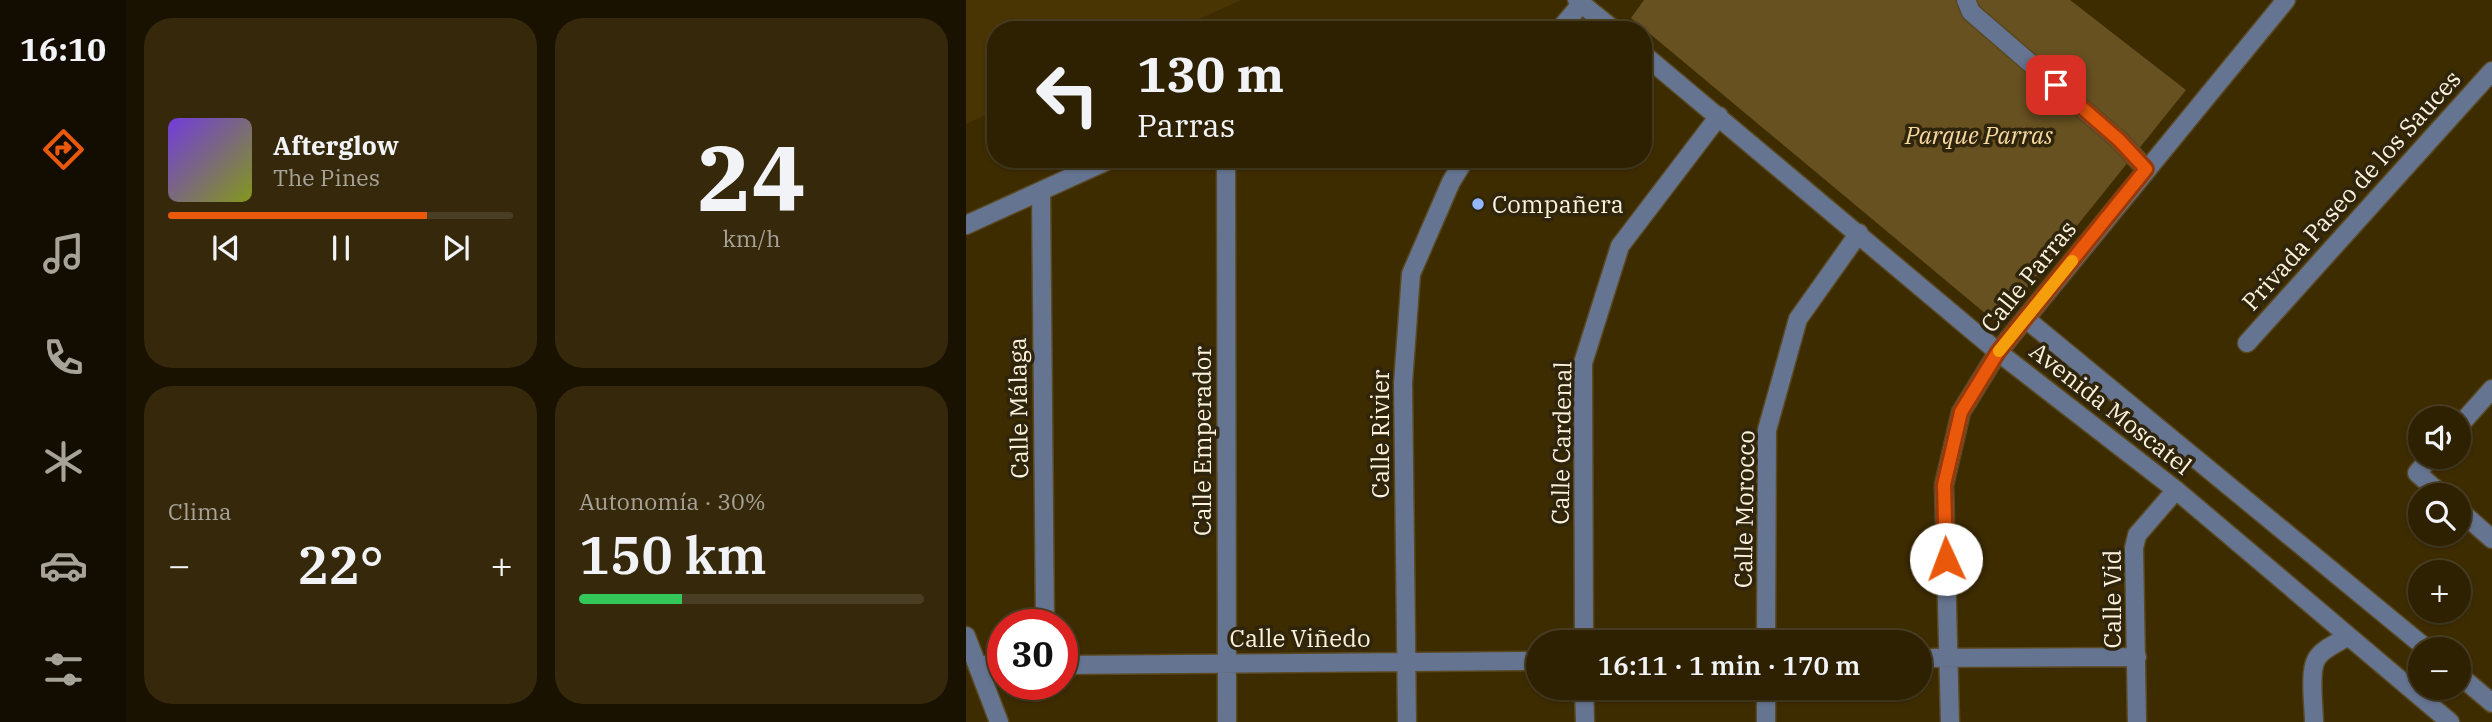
<!DOCTYPE html>
<html lang="es">
<head>
<meta charset="utf-8">
<style>
  :root { --surface:#2e2101; --page:#36290b; --text:#f1f3f6; --muted:#a7a399; --line:#493e23; --accent:#ea580c }
  body { margin:0; font-family:"IBM Plex Serif",serif; background:var(--page); color:var(--text); height:100vh; display:flex; flex-direction:column; font-size:26px; white-space:nowrap }
  * { box-sizing:border-box; margin:0 }
  p { font-size:23px; color:var(--muted) }
  .icon { flex:none; width:38px; height:38px; fill:none; stroke:currentColor; stroke-width:2; stroke-linecap:round; stroke-linejoin:round }
  .map { position:relative; flex:1; overflow:hidden }
  .panel { display:flex; flex-direction:column; gap:18px; padding:18px; background:#191201; width:840px }
  .panel>* { flex:none }
  .guide { position:absolute; left:21px; top:21px; width:665px; height:147px; border-radius:28px; box-shadow:0 2px 5px #0004,0 0 0 2px var(--line); background:#2e2101; color:var(--text); overflow:hidden }
  .buttons { position:absolute; left:1442px; top:406px; display:grid; gap:14px }
  .buttons a { display:grid; place-items:center; width:63px; height:63px; border-radius:50%; background:var(--surface); box-shadow:0 2px 5px #0004,0 0 0 2px var(--line); font-size:35px }
  .speed { position:absolute; left:21px; top:609px; display:flex; gap:14px; font-size:35px; font-weight:700; text-align:center }
  .speed>* { display:grid; place-content:center; width:91px; height:91px; border-radius:50%; background:var(--surface); box-shadow:0 2px 5px #0004,0 0 0 2px var(--line); line-height:1 }
  .speed .limit { border:10px solid #d22; background:#fff; color:#111 }
  .pin { position:absolute; display:grid; place-items:center; width:60px; height:60px; color:#fff; margin:-30px; border-radius:14px; box-shadow:0 4px 10px #0006 }
  .me { position:absolute; width:77px; margin:-38px; rotate:358deg; stroke-linejoin:round; filter:drop-shadow(0 0 5px #0008) }
  .turn { display:flex; align-items:center; gap:24px; height:147px; padding:0 35px; font-size:32px }
  .turn .icon { width:91px; height:91px; stroke-width:2.5 }
  .turn b { display:block; font-size:49px; line-height:60px }
  .big { font-size:52px; font-weight:600; line-height:1.1 }
  .panel .widget { flex:1; display:flex; flex-direction:column; justify-content:center; gap:10px; min-width:0; padding:0 24px; border-radius:28px; background:var(--page) }
  .panel .dial { align-items:center; gap:0 }
  .dial b { font-size:91px; line-height:1 }
  .song { display:flex; align-items:center; gap:21px }
  .cover { width:84px; height:84px; border-radius:10px; background:linear-gradient(135deg,hsl(260 70% 55%),hsl(70 70% 35%)) }
  .played { height:7px; border-radius:4px; background:linear-gradient(90deg,var(--accent) 75%,var(--line) 75%) }
  .keys { display:flex; justify-content:space-around; direction:ltr }
  .heat { display:flex; justify-content:space-between; align-items:center; font-size:38px; direction:ltr }
  .charge { height:10px; border-radius:5px; background:linear-gradient(90deg,#34c759 30%,var(--line) 0) }
  .panel .tiles { flex:1; display:grid; gap:18px; grid-template-columns:repeat(2,1fr) }
  .trip { position:absolute; left:560px; top:630px; width:406px; height:70px; border-radius:35px; background:var(--surface); box-shadow:0 2px 5px #0004,0 0 0 2px var(--line); font-weight:600; line-height:70px; text-align:center }
  main { display:flex; flex:1; min-height:0 }
  .menu { display:flex; flex-direction:column; width:126px; justify-content:space-around; align-items:center; background:#120d00; color:var(--muted) }
  .menu .icon { width:49px; height:49px }
  .menu .on { color:var(--accent) }
  .menu b { font-size:32px; color:var(--text) }
  .map>svg:first-child { display:block }
  .built { fill:#493504 }
  .green { fill:#685121 }
  .lines { fill:none; stroke-linecap:round; stroke-linejoin:round }
  .minor-casing { stroke:#594820; stroke-width:21 }
  .minor { stroke:#657490; stroke-width:18 }
  .route-casing { stroke:#983908; stroke-width:18 }
  .route { stroke:#ea580c; stroke-width:12 }
  .slow { stroke:#f59e0b; stroke-width:12 }
  .poi-dot { fill:#93b7fd; stroke:#2f240c; stroke-width:2.5 }
  .labels { text-anchor:middle; dominant-baseline:central; stroke-width:7; stroke-linejoin:round; paint-order:stroke }
  .park-label { font-size:24px; font-style:italic; fill:#f7d9a0; stroke:#2f240c }
  .street-label { font-size:24px; fill:#fdf2dd; stroke:#2f240c }
  .poi-label { font-size:24px; fill:#fdf2dd; stroke:#2f240c; text-anchor:start }
</style>
</head>
<body>
<main>
<nav class="menu">
<b>16:10</b>
<svg class="icon on" aria-label="directions" viewBox="0 0 24 24"><path d="M12 3l9 9-9 9-9-9zM9 14v-3h6M13 9l2 2-2 2"/></svg>
<svg class="icon" aria-label="music" viewBox="0 0 24 24"><path d="M9 18V5l10-2v13"/><circle cx="6" cy="18" r="3"/><circle cx="16" cy="16" r="3"/></svg>
<svg class="icon" aria-label="phone" viewBox="0 0 24 24"><path d="M5 4h4l2 5-3 2q2 4 5 5l2-3 5 2v4C11 20 4 13 5 4z"/></svg>
<svg class="icon" aria-label="climate" viewBox="0 0 24 24"><path d="M12 3v18M4 7l16 10M4 17L20 7"/></svg>
<svg class="icon" aria-label="car" viewBox="0 0 24 24"><path d="M5 17H2v-5l4-1 3-4h7l3 4 3 1v5h-3M9 17h6M6 11h13"/><circle cx="7" cy="17" r="2"/><circle cx="17" cy="17" r="2"/></svg>
<svg class="icon" aria-label="filters" viewBox="0 0 24 24"><path d="M4 7h16M4 17h16"/><circle cx="9" cy="7" r="2"/><circle cx="15" cy="17" r="2"/></svg>
</nav>
<section class="panel">
<div class="tiles">
<div class="widget">
<div class="song"><i class="cover"></i><div><b>Afterglow</b><p>The Pines</p></div></div>
<div class="played"></div>
<div class="keys"><svg class="icon" aria-label="previous" viewBox="0 0 24 24"><path d="M18 5L8 12l10 7zM5 5v14"/></svg><svg class="icon" aria-label="pause" viewBox="0 0 24 24"><path d="M8 5v14M16 5v14"/></svg><svg class="icon" aria-label="next" viewBox="0 0 24 24"><path d="M6 5l10 7-10 7zM19 5v14"/></svg></div>
</div>
<div class="widget dial"><b>24</b><p>km/h</p></div>
<div class="widget"><p>Clima</p>
<div class="heat"><a>−</a><b class="big">22°</b><a>+</a></div>
</div>
<div class="widget"><p>Autonomía · 30%</p><b class="big">150 km</b><div class="charge"></div></div>
</div>
</section>
<div class="map">
<svg width="1526" height="722" viewBox="0 0 1526 722">
  <rect width="100%" height="100%" fill="#3e2c01"/>
  <path class="built" d="M 0,0 L 275,0 L 209,30 L 30,30 L 30,110 L 0,124 Z"/>
  <path class="green" d="M 678,0 L 1104,0 L 1220,90 L 1032,324 L 665,18 Z"/>
  <g class="lines">
    <defs>
      <path id="minor" d="M 611,0 L 648,30
        M 1000,0 L 1005,12 L 1153,140 L 1180,169
        M 593,30 L 616,3
        M 677,54 L 1032,352 L 1210,490 L 1484,722
        M 260,159 L 261,722
        M 75,191 L 79,625
        M 0,225 L 145,159
        M 1060,319 L 1461,649
        M 1281,343 L 1526,71
        M 1493,426 L 1526,389
        M 1465,457 L 1451,473 L 1476,495
        M 1493,510 L 1526,539
        M 0,636 L 33,722
        M 618,642 L 617,363 L 654,246 L 753,116
        M 800,642 L 801,430 L 832,319 L 893,233
        M 954,658 L 1171,657
        M 11,665 L 37,665
        M 96,665 L 572,661
        M 1493,675 L 1526,703
        M 618,688 L 619,722
        M 800,688 L 800,722
        M 441,722 L 437,383 L 445,274 L 485,182 L 499,159
        M 984,722 L 978,485 L 995,412 L 1032,352 L 1320,0
        M 1171,722 L 1168,548 L 1171,535 L 1210,490
        M 1348,722 C 1348,707 1343,673 1350,660 C 1355,649 1372,643 1381,637"/>
    </defs>
    <use href="#minor" class="minor-casing"/>
    <use href="#minor" class="minor"/>
  </g>
  <g class="lines">
    <defs>
      <path id="route" d="M 980,559 L 978,485 L 995,412 L 1032,352 L 1180,169 L 1153,140 L 1090,85"/>
    </defs>
    <use href="#route" class="route-casing"/>
    <use href="#route" class="route"/>
    <path class="slow" d="M 1033,351 L 1106,261"/>
  </g>
  <circle class="poi-dot" cx="512" cy="204" r="7"/>
  <g class="labels">
    <g class="park-label">
      <text x="1013" y="135">Parque Parras</text>
    </g>
    <g class="street-label">
      <text transform="translate(1385 190) rotate(-48)">Privada Paseo de los Sauces</text>
      <text transform="translate(1062 276) rotate(-51)">Calle Parras</text>
      <text transform="translate(52 408) rotate(-91)">Calle Málaga</text>
      <text transform="translate(1145 408) rotate(38)">Avenida Moscatel</text>
      <text transform="translate(414 434) rotate(-90)">Calle Rivier</text>
      <text transform="translate(236 441) rotate(-90)">Calle Emperador</text>
      <text transform="translate(595 443) rotate(-89)">Calle Cardenal</text>
      <text transform="translate(778 509) rotate(-89)">Calle Morocco</text>
      <text transform="translate(1146 599) rotate(-90)">Calle Vid</text>
      <text x="334" y="638">Calle Viñedo</text>
    </g>
    <g class="poi-label">
      <text x="526" y="204">Compañera</text>
    </g>
  </g>
</svg>
<div class="buttons">
<a><svg class="icon" aria-label="sound" viewBox="0 0 24 24"><path d="M4 9h4l5-4v14l-5-4H4zM17 9q2 3 0 6"/></svg></a>
<a><svg class="icon" aria-label="search" viewBox="0 0 24 24"><circle cx="10" cy="10" r="6"/><path d="M15 15l6 6"/></svg></a>
<a>+</a>
<a>−</a>
</div>
<div class="speed"><div class="limit">30</div></div>
<div class="pin" style="left:1090px;top:85px;background:#d93025"><svg class="icon" aria-label="arrive" viewBox="0 0 24 24"><path d="M6 21V4h12l-3 4 3 4H6"/></svg></div>
<svg class="me" style="left:980px;top:559px" viewBox="-20 -20 40 40"><circle r="19" fill="#fff"/><path d="M0-13L10 11 0 6-10 11z" fill="#ea580c"/></svg>
<div class="trip">16:11 · 1 min · 170 m</div>
<div class="guide">
<div class="turn"><svg class="icon" aria-label="left" viewBox="0 0 24 24"><path d="M17 20v-9H6M10 6l-5 5 5 5"/></svg><div><b>130 m</b>Parras</div></div>
</div>
</div>
</main>
</body>
</html>
